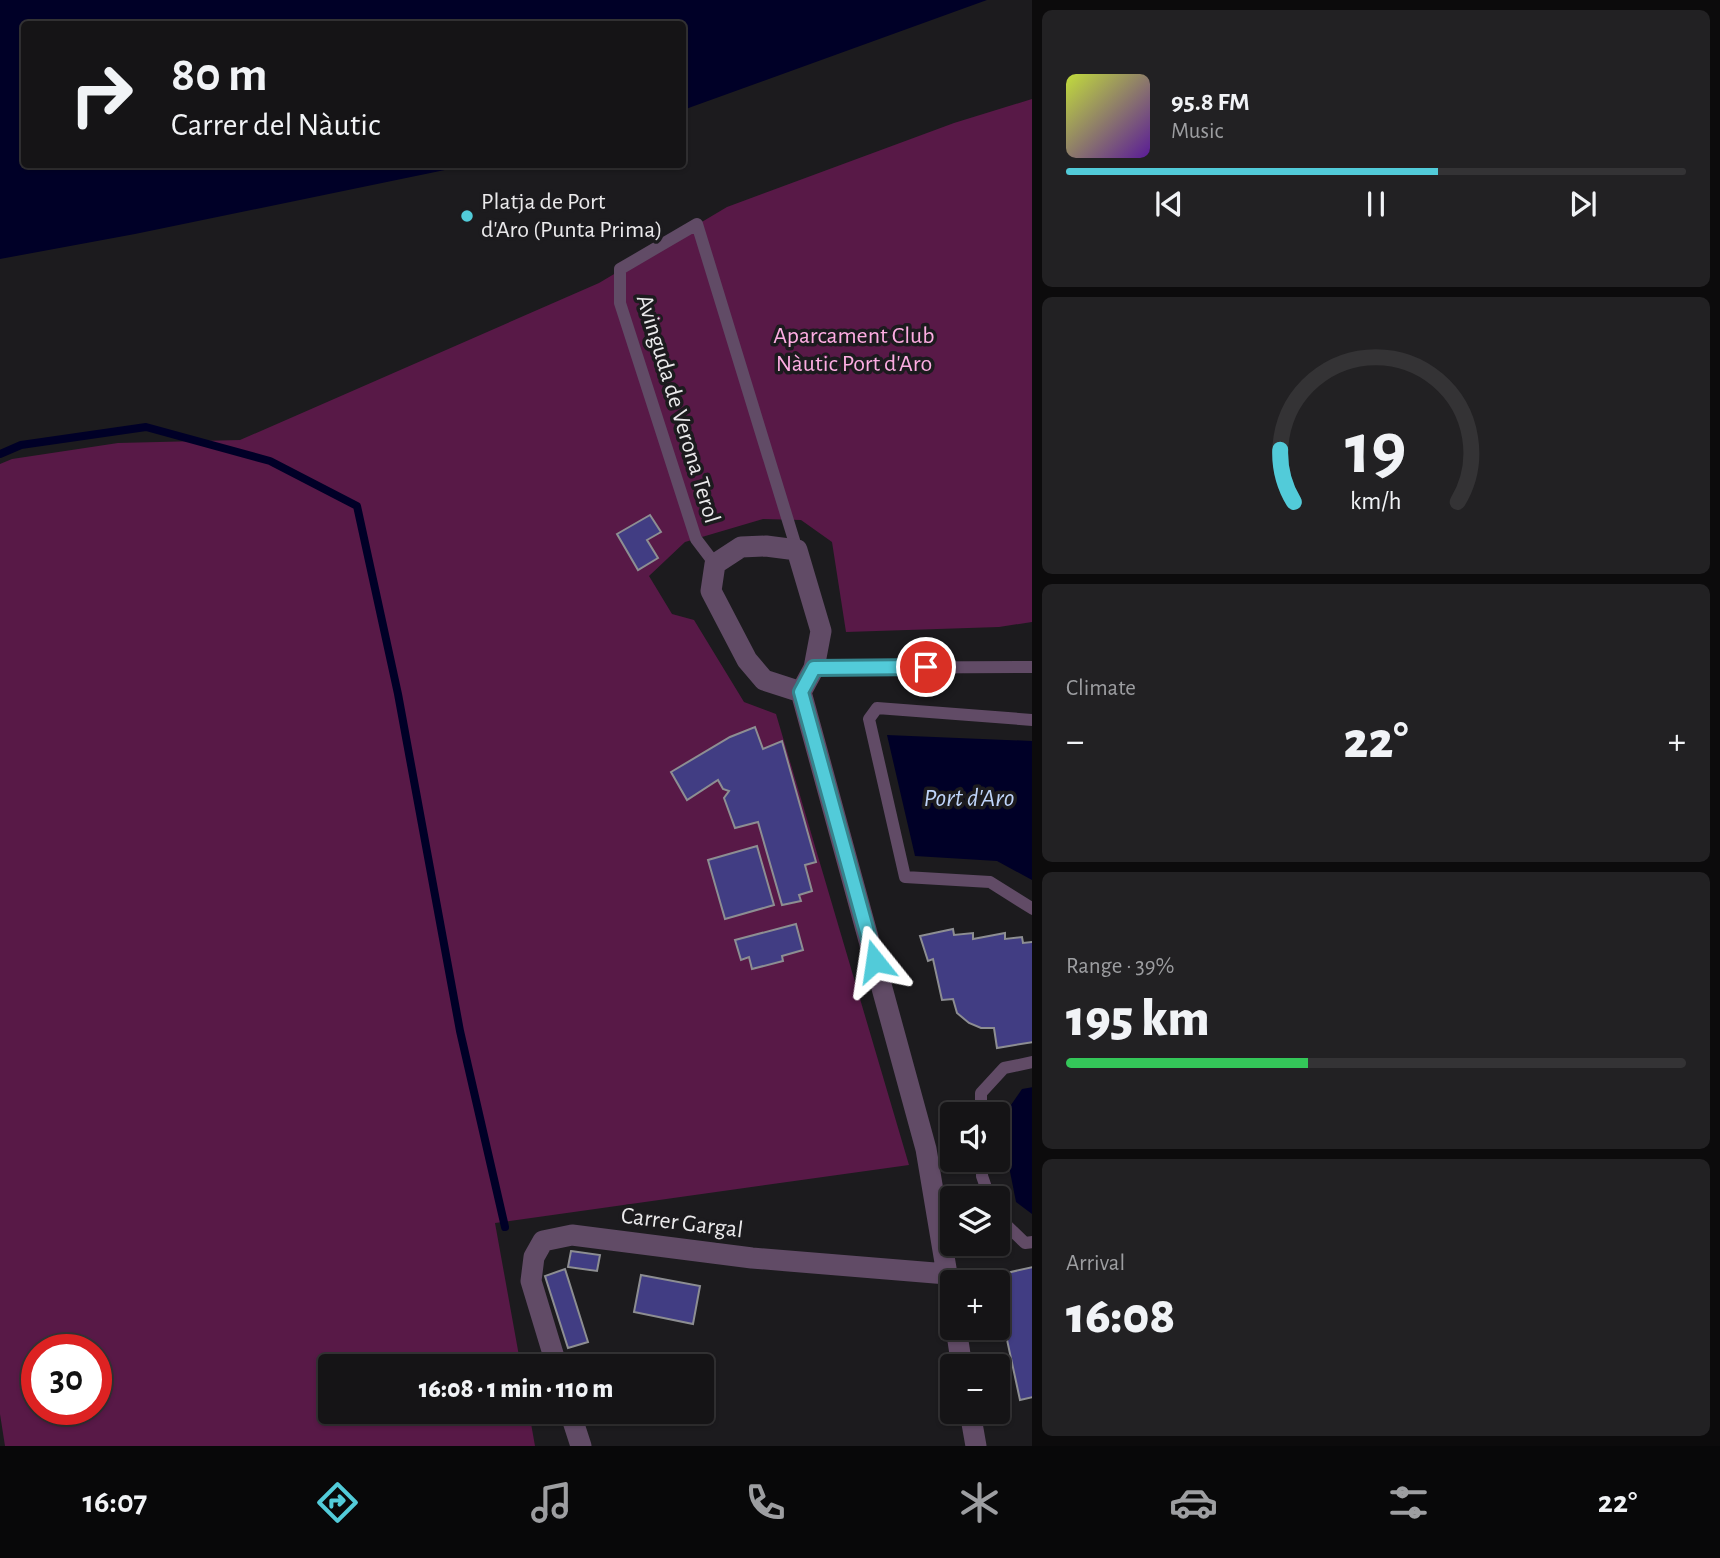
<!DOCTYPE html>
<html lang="en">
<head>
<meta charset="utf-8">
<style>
  :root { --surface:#151416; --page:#222123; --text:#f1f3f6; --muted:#9d9ea1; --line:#343335; --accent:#52cbd9 }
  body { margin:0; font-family:"Alegreya Sans",sans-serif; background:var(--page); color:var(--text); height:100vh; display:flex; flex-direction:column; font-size:26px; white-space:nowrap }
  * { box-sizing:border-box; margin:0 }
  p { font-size:23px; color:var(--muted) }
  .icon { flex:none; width:38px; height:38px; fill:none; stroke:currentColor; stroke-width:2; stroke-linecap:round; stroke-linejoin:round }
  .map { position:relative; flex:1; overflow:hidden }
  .panel { display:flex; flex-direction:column; gap:10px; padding:10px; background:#0c0b0c; width:688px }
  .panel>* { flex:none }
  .hud { position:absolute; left:21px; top:21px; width:665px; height:147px; border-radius:7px; box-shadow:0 2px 5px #0004,0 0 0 2px var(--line); background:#151416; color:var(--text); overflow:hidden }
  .tools { position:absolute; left:940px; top:1102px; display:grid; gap:14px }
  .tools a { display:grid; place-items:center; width:70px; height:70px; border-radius:7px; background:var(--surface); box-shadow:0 2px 5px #0004,0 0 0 2px var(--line); font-size:35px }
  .speed { position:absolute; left:21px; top:1334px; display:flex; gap:14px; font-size:35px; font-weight:700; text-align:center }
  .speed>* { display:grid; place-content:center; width:91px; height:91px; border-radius:50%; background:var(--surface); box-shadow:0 2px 5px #0004,0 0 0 2px var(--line); line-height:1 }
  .speed .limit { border:10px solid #d22; background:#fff; color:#111 }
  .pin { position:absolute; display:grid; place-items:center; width:60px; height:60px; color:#fff; margin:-30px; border:4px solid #fff; border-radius:50%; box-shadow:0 2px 7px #0007 }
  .me { position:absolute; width:77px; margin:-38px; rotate:345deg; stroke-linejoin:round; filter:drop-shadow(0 0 5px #0008) }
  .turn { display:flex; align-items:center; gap:24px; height:147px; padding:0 35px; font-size:32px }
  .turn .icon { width:91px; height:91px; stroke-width:2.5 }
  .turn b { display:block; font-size:49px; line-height:60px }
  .big { font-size:52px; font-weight:800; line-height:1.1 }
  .panel .card { flex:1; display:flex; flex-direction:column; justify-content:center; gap:10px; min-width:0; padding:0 24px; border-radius:10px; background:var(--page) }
  .panel .dial { align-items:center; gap:0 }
  .dial svg { height:182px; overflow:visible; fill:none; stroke:var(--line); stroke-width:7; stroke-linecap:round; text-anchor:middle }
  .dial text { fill:var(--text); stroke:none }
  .song { display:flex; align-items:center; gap:21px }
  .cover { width:84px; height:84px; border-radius:10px; background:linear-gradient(135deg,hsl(70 70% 55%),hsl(270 70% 35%)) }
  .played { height:7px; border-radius:4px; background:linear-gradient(90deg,var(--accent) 60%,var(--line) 60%) }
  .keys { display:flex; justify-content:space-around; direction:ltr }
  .heat { display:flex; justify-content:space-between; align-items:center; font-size:38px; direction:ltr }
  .charge { height:10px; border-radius:5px; background:linear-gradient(90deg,#34c759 39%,var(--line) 0) }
  .trip { position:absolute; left:318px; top:1354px; width:396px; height:70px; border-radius:7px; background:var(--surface); box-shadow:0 2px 5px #0004,0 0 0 2px var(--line); font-weight:800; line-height:70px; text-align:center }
  .tabs { display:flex; height:112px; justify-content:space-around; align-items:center; background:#080809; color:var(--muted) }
  .tabs .icon { width:49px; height:49px }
  .tabs .selected { color:var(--accent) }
  .tabs b { font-size:32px; color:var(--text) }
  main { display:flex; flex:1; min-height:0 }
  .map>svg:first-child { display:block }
  .green { fill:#581947; fill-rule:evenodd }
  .water { fill:#000027 }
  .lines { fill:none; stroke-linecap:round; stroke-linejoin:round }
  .stream { stroke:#000027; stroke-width:8 }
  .building { fill:#413d83; stroke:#8d8e92; stroke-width:2 }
  .lane { stroke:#614b66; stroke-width:12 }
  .street { stroke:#614b66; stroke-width:21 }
  .route-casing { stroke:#35848d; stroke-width:18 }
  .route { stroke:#52cbd9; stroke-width:12 }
  .poi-dot { fill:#52cbd9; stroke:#1c1b1e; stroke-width:2.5 }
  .labels { text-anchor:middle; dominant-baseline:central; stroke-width:7; stroke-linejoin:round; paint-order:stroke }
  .poi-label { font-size:24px; fill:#eae9eb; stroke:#1c1b1e; text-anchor:start }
  .park-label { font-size:24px; fill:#fdade2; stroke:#1c1b1e }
  .street-label { font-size:24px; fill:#eae9eb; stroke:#1c1b1e }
  .water-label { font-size:26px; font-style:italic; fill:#bed3f8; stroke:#1c1b1e }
</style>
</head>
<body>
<main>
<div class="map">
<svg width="1033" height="1446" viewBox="0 0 1033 1446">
  <rect width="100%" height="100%" fill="#1c1b1e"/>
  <path class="green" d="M 1032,99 L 1032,622 L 999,627 L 846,632 L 832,542 L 801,520 L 763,519 L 685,542 L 649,576 L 672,614 L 694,620 L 744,702 L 776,714 L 909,1165 L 495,1223 L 521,1367 L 331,1367 L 331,1412 L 529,1412 L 535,1446 L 5,1446 L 0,1414 L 0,464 L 12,459 L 118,443 L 240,440 L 599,283 L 727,207 L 954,123 ZM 37,1349 L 96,1349 L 96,1409 L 37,1409 Z"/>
  <path class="water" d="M 0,0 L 987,0 L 683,110 L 682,24 L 24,24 L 24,164 L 469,165 L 135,234 L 0,259 Z
    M 887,735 L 1032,741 L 1032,880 L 997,861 L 915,856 Z
    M 1033,1087 L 1033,1214 L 1032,1214 L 1016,1202 L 1000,1121 L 1022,1089 Z"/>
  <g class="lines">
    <path class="stream" d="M 0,454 L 21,445 L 146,427 L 270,461 L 357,506 L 398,694 L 460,1031 L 505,1227"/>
  </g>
  <path class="building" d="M 650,515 L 661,532 L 647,540 L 658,558 L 638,570 L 617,534 Z
    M 755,727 L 763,749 L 782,741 L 816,862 L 805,865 L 812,891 L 799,895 L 801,901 L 782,905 L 758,822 L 735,828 L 724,798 L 729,791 L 723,789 L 718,780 L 687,800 L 671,772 L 730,737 Z
    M 757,846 L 774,905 L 725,919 L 708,860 Z
    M 796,924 L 803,950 L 782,956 L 783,961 L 752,969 L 749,957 L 741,960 L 735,940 Z
    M 953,929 L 954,935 L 973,933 L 973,939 L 1005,933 L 1005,939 L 1022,937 L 1023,943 L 1033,942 L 1033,1042 L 997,1048 L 994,1028 L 981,1028 L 969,1023 L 957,1013 L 953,999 L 942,1000 L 933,959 L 928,961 L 920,936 Z
    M 571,1251 L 600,1255 L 597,1271 L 568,1267 Z
    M 1033,1267 L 1033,1397 L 1020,1400 L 998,1298 L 998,1283 L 994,1283 L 993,1276 Z
    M 565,1269 L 588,1342 L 568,1348 L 545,1276 Z
    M 641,1275 L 700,1286 L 693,1324 L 634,1312 Z"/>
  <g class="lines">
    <path class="lane" d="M 715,564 L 696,539 L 620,303 L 620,269 L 697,224 L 797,550
      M 814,668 L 1033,667
      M 1033,720 L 877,708 L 869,719 L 905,877 L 990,882 L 1033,909
      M 981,1115 L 981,1093 L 1004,1068 L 1033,1062
      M 982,1160 L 982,1176 L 990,1199
      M 998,1217 L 1025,1243 L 1033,1242"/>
    <path class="street" d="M 766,546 L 797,550 L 821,631 L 814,668 L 801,692 L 764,680 L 747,660 L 711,591 L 715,564 L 741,547 Z
      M 801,692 L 926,1149 L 952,1304
      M 956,1328 L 962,1367
      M 557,1367 L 531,1281 L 534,1257 L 543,1241 L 572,1235 L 752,1258 L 947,1274
      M 570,1412 L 581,1446
      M 970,1412 L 976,1446"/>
  </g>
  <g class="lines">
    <defs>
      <path id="route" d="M 875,961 L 801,692 L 814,668 L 926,667"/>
    </defs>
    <use href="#route" class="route-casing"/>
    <use href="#route" class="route"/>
  </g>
  <circle class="poi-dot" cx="467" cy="216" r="7"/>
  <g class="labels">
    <g class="poi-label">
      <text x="481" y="202">Platja de Port<tspan x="481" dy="28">d'Aro (Punta Prima)</tspan></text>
    </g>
    <g class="park-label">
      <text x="854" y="336">Aparcament Club<tspan x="854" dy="28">Nàutic Port d'Aro</tspan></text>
    </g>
    <g class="street-label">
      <text transform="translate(678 409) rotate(73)">Avinguda de Verona Terol</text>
      <text transform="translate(682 1223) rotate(7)">Carrer Gargal</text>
    </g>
    <g class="water-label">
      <text x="969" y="798">Port d'Aro</text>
    </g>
  </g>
</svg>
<div class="tools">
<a><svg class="icon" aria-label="sound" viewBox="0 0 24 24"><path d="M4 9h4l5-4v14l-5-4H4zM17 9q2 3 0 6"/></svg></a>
<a><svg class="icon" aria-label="layers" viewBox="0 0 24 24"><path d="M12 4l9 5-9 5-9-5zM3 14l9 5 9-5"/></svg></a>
<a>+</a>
<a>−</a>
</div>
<div class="speed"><div class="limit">30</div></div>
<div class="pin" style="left:926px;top:667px;background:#d93025"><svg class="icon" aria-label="arrive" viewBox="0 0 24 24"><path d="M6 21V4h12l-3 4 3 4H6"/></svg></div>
<svg class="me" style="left:875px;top:961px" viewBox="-20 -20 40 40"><path d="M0-17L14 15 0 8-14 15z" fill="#52cbd9" stroke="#fff" stroke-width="4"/></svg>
<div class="trip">16:08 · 1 min · 110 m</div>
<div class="hud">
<div class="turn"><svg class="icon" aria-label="right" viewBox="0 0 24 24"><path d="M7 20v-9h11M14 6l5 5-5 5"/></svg><div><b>80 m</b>Carrer del Nàutic</div></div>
</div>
</div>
<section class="panel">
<div class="card">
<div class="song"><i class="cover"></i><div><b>95.8 FM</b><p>Music</p></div></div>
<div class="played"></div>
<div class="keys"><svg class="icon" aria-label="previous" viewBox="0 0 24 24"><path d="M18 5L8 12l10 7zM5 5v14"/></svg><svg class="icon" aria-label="pause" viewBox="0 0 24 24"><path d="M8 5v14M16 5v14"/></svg><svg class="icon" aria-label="next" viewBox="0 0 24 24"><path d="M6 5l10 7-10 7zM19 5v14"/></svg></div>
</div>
<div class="card dial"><svg viewBox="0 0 100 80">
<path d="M14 69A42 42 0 1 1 86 69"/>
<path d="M14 69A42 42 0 0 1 8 46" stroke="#52cbd9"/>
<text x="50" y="56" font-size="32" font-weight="700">19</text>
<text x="50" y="72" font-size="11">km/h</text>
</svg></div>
<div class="card"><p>Climate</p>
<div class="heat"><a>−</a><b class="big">22°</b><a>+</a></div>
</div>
<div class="card"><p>Range · 39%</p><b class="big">195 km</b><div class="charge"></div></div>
<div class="card"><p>Arrival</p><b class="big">16:08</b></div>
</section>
</main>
<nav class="tabs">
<b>16:07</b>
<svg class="icon selected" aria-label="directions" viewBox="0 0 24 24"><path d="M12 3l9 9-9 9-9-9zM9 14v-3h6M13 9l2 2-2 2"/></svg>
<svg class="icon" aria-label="music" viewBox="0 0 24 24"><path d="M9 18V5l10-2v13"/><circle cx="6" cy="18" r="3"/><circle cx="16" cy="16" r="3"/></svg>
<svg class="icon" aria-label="phone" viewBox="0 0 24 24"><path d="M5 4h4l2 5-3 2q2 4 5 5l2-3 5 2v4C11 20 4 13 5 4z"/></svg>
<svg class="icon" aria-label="climate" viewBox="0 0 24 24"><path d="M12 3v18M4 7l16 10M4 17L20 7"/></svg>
<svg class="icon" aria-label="car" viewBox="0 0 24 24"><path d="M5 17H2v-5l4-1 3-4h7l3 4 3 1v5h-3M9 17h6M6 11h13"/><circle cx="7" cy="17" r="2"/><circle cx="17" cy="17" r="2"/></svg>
<svg class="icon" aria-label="filters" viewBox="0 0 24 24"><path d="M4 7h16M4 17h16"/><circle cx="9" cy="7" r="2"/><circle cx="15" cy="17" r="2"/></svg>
<b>22°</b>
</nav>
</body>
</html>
